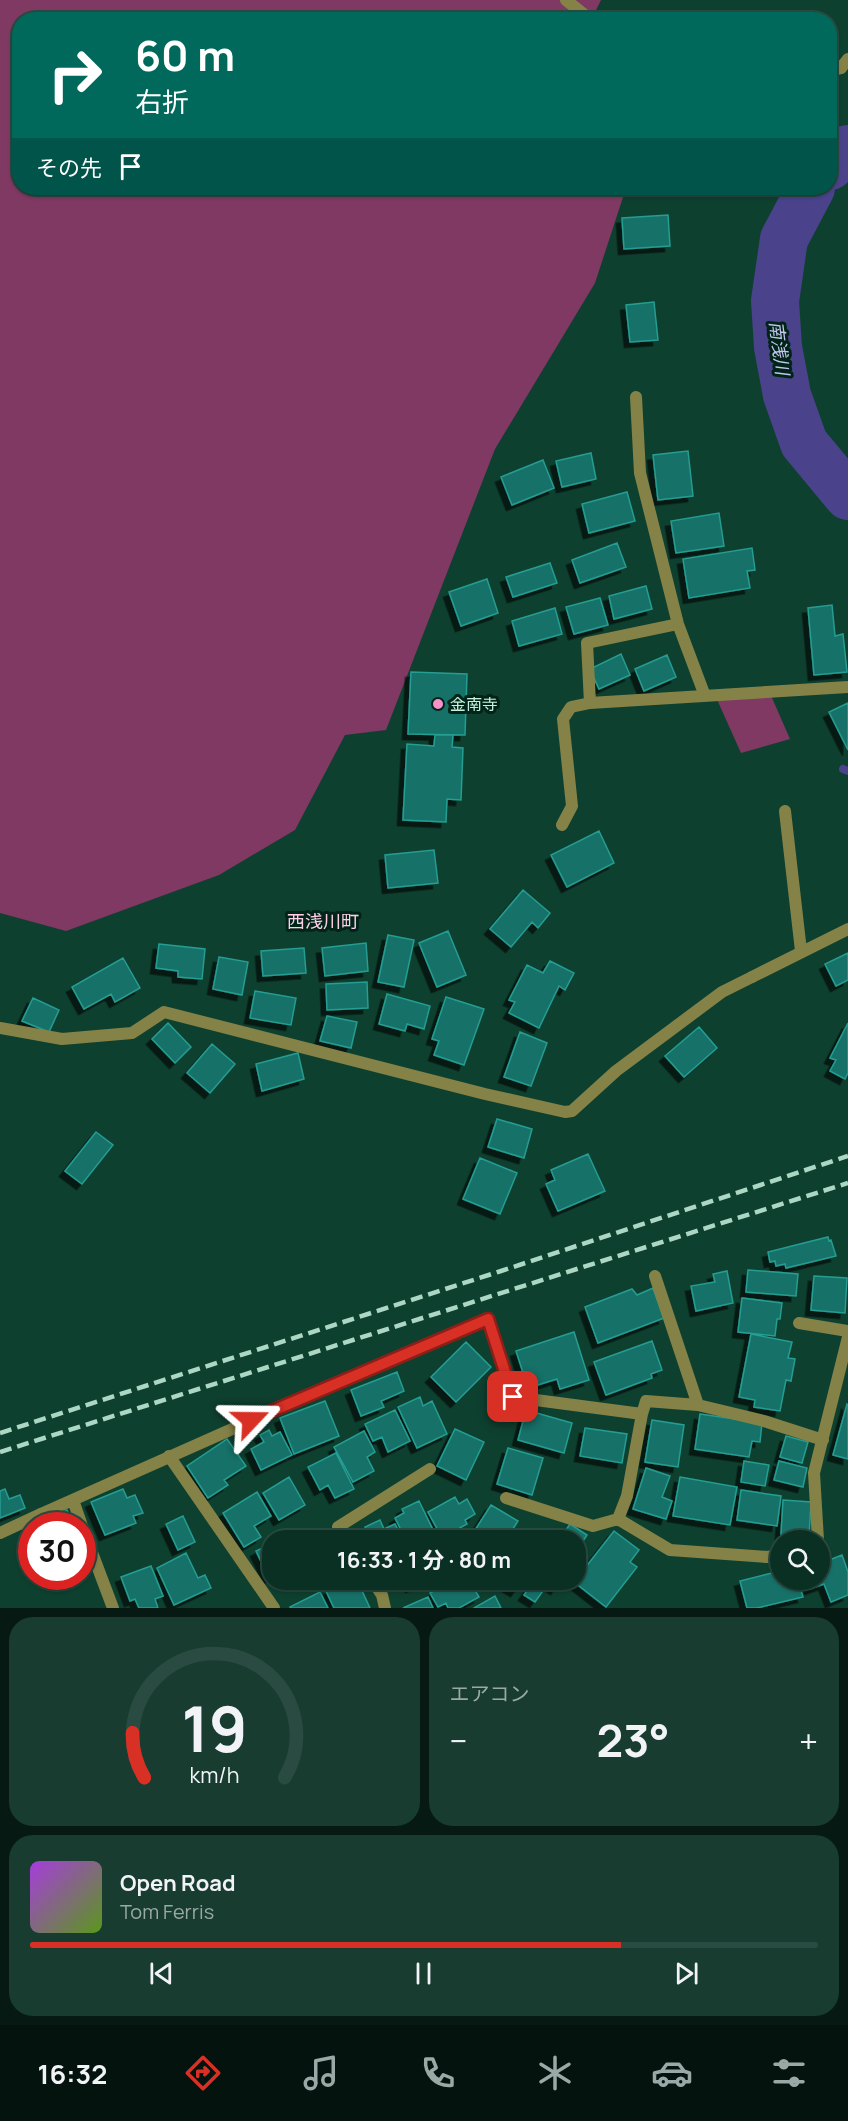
<!DOCTYPE html>
<html lang="ja">
<head>
<meta charset="utf-8">
<style>
  :root { --surface:#0a3023; --page:#183c30; --text:#f1f3f6; --muted:#99a9a6; --line:#2a4b41; --accent:#d93025 }
  body { margin:0; font-family:Manrope,"Noto Sans JP",sans-serif; background:var(--page); color:var(--text); height:100vh; display:flex; flex-direction:column; font-size:22px; white-space:nowrap }
  * { box-sizing:border-box; margin:0 }
  p { font-size:20px; color:var(--muted) }
  .icon { flex:none; width:33px; height:33px; fill:none; stroke:currentColor; stroke-width:2; stroke-linecap:round; stroke-linejoin:round }
  .map { position:relative; height:1608px; overflow:hidden }
  .side { display:flex; flex-direction:column; gap:9px; padding:9px; background:#061a13; flex:1 }
  .side>* { flex:none }
  .banner { position:absolute; left:12px; top:12px; width:825px; height:183px; border-radius:24px; box-shadow:0 2px 4px #0004,0 0 0 2px var(--line); background:#00695c; color:#fff; overflow:hidden }
  .fabs { position:absolute; left:770px; top:1530px; display:grid; gap:12px }
  .fabs a { display:grid; place-items:center; width:60px; height:60px; border-radius:50%; background:var(--surface); box-shadow:0 2px 4px #0004,0 0 0 2px var(--line); font-size:30px }
  .speed { position:absolute; left:18px; top:1512px; display:flex; gap:12px; font-size:30px; font-weight:700; text-align:center }
  .speed>* { display:grid; place-content:center; width:78px; height:78px; border-radius:50%; background:var(--surface); box-shadow:0 2px 4px #0004,0 0 0 2px var(--line); line-height:1 }
  .speed .limit { border:9px solid #d22; background:#fff; color:#111 }
  .pin { position:absolute; display:grid; place-items:center; width:51px; height:51px; color:#fff; margin:-26px; border-radius:12px; box-shadow:0 3px 9px #0006 }
  .me { position:absolute; width:66px; margin:-33px; rotate:67deg; stroke-linejoin:round; filter:drop-shadow(0 0 4px #0008) }
  .turn { display:flex; align-items:center; gap:21px; height:126px; padding:0 24px; font-size:27px }
  .turn .icon { width:78px; height:78px; stroke-width:2.5 }
  .turn b { display:block; font-size:42px; line-height:51px }
  .then { display:flex; align-items:center; height:57px; padding:0 24px; background:#0003; gap:12px; font-size:22px }
  .big { font-size:45px; font-weight:700; line-height:1.1 }
  .side .card { flex:1; display:flex; flex-direction:column; justify-content:center; gap:9px; min-width:0; padding:0 21px; border-radius:24px; background:var(--page) }
  .side .dial { align-items:center; gap:0 }
  .dial svg { height:156px; overflow:visible; fill:none; stroke:var(--line); stroke-width:7; stroke-linecap:round; text-anchor:middle }
  .dial text { fill:var(--text); stroke:none }
  .song { display:flex; align-items:center; gap:18px }
  .cover { width:72px; height:72px; border-radius:9px; background:linear-gradient(135deg,hsl(280 70% 55%),hsl(90 70% 35%)) }
  .played { height:6px; border-radius:3px; background:linear-gradient(90deg,var(--accent) 75%,var(--line) 75%) }
  .keys { display:flex; justify-content:space-around; direction:ltr }
  .heat { display:flex; justify-content:space-between; align-items:center; font-size:33px; direction:ltr }
  .side .tiles { flex:1; display:grid; gap:9px; grid-template-columns:1fr 1fr }
  .card:last-child { grid-column:span 2 }
  .trip { position:absolute; left:262px; top:1530px; width:324px; height:60px; border-radius:24px; background:var(--surface); box-shadow:0 2px 4px #0004,0 0 0 2px var(--line); font-weight:700; line-height:60px; text-align:center }
  .tab-bar { display:flex; height:96px; justify-content:space-around; align-items:center; background:#04130e; color:var(--muted) }
  .tab-bar .icon { width:42px; height:42px }
  .tab-bar .selected { color:var(--accent) }
  .tab-bar b { font-size:27px; color:var(--text) }
  .map>svg:first-child { display:block }
  .green { fill:#7f3963 }
  .lines { fill:none; stroke-linecap:round; stroke-linejoin:round }
  .stream { stroke:#4a428b; stroke-width:8 }
  .river { stroke:#4a428b; stroke-width:48 }
  .building { fill:#157169; stroke:#259d92; stroke-width:1.5; filter:url(#shadow) }
  .service { stroke:#858248; stroke-width:12 }
  .minor { stroke:#858248; stroke-width:12 }
  .rail { stroke:#acd7c4; stroke-width:4.5; stroke-dasharray:12 6; stroke-linecap:butt }
  .route-casing { stroke:#8d1f18; stroke-width:15 }
  .route { stroke:#d93025; stroke-width:10 }
  .poi-dot { fill:#f890cb; stroke:#002518; stroke-width:2 }
  .labels { text-anchor:middle; dominant-baseline:central; stroke-width:6; stroke-linejoin:round; paint-order:stroke }
  .poi-label { font-size:16px; fill:#c7f1de; stroke:#002518; text-anchor:start }
  .water-label { font-size:18px; font-style:italic; fill:#c4c4ee; stroke:#002518 }
  .neighbourhood-label { font-size:18px; fill:#fed0e8; stroke:#002518 }
</style>
</head>
<body>
<div class="map">
<svg width="848" height="1608" viewBox="0 0 848 1608">
  <defs>
    <filter id="shadow"><feDropShadow dx="-5.5" dy="5.5" stdDeviation="0" flood-color="#0009"/></filter>
  </defs>
  <rect width="100%" height="100%" fill="#0e402f"/>
  <path class="green" d="M 0,0 L 601,0 L 591,20 L 20,20 L 20,188 L 626,188 L 595,283 L 495,449 L 386,730 L 345,735 L 295,830 L 219,875 L 66,931 L 0,913 Z
    M 769,691 L 790,739 L 741,753 L 715,695 Z"/>
  <g class="lines">
    <path class="stream" d="M 843,769 L 848,771"/>
    <path class="river" d="M 830,166 L 848,149
      M 811,188 L 784,239 L 775,301 L 778,347 L 787,395 L 804,443 L 848,496"/>
  </g>
  <path class="building" d="M 830,34 L 836,40 L 830,47 Z
    M 668,215 L 670,246 L 624,249 L 622,218 Z
    M 654,302 L 658,340 L 630,342 L 626,305 Z
    M 688,451 L 693,496 L 658,500 L 653,455 Z
    M 591,453 L 596,479 L 562,487 L 556,461 Z
    M 543,460 L 554,488 L 512,505 L 501,477 Z
    M 627,492 L 635,521 L 589,533 L 582,504 Z
    M 719,513 L 724,546 L 676,553 L 671,521 Z
    M 617,543 L 626,567 L 580,583 L 572,560 Z
    M 752,548 L 755,570 L 747,571 L 750,588 L 689,598 L 683,559 Z
    M 550,563 L 557,583 L 513,597 L 506,577 Z
    M 487,579 L 498,613 L 461,626 L 449,592 Z
    M 646,586 L 652,609 L 614,619 L 609,596 Z
    M 600,598 L 608,625 L 574,634 L 566,607 Z
    M 832,605 L 835,636 L 843,634 L 847,672 L 814,675 L 808,608 Z
    M 555,608 L 562,634 L 519,646 L 512,621 Z
    M 621,654 L 630,675 L 599,689 L 590,669 Z
    M 667,655 L 676,677 L 644,691 L 635,669 Z
    M 411,672 L 467,674 L 465,735 L 408,734 Z
    M 848,703 L 848,750 L 829,712 Z
    M 435,735 L 453,735 L 452,747 L 463,748 L 461,800 L 447,799 L 446,822 L 403,820 L 407,744 L 434,746 Z
    M 599,831 L 614,863 L 567,887 L 551,855 Z
    M 434,850 L 438,883 L 388,888 L 385,855 Z
    M 523,890 L 550,913 L 538,928 L 532,922 L 511,947 L 490,929 Z
    M 448,931 L 466,975 L 437,987 L 419,943 Z
    M 388,935 L 414,940 L 404,987 L 378,982 Z
    M 366,943 L 368,971 L 325,976 L 322,948 Z
    M 159,944 L 205,949 L 202,979 L 178,977 L 178,971 L 156,968 Z
    M 304,948 L 306,973 L 263,976 L 261,951 Z
    M 848,953 L 848,980 L 836,986 L 825,964 Z
    M 219,957 L 248,962 L 242,995 L 213,989 Z
    M 123,958 L 140,988 L 115,1002 L 111,994 L 84,1009 L 72,987 Z
    M 550,961 L 574,973 L 565,990 L 559,986 L 539,1028 L 509,1013 L 515,1002 L 509,1000 L 527,965 L 543,973 Z
    M 367,982 L 368,1008 L 327,1010 L 326,984 Z
    M 255,991 L 296,998 L 291,1025 L 250,1018 Z
    M 387,994 L 430,1006 L 424,1029 L 407,1024 L 405,1031 L 379,1024 Z
    M 446,997 L 484,1009 L 464,1065 L 434,1055 L 439,1041 L 432,1039 Z
    M 33,998 L 59,1010 L 49,1032 L 22,1021 Z
    M 327,1016 L 357,1022 L 351,1048 L 320,1041 Z
    M 168,1023 L 191,1047 L 175,1063 L 152,1039 Z
    M 848,1023 L 848,1073 L 845,1079 L 830,1071 L 836,1060 L 830,1058 Z
    M 699,1027 L 717,1048 L 684,1077 L 665,1056 Z
    M 520,1032 L 547,1043 L 531,1086 L 504,1077 Z
    M 212,1044 L 235,1064 L 210,1093 L 187,1073 Z
    M 298,1053 L 304,1079 L 262,1091 L 256,1064 Z
    M 497,1119 L 532,1129 L 524,1158 L 488,1147 Z
    M 96,1132 L 113,1145 L 82,1184 L 65,1171 Z
    M 588,1154 L 605,1191 L 558,1211 L 546,1184 L 555,1180 L 551,1170 Z
    M 480,1158 L 517,1173 L 500,1214 L 463,1199 Z
    M 828,1237 L 829,1241 L 831,1240 L 836,1256 L 786,1268 L 785,1264 L 776,1266 L 775,1261 L 770,1262 L 768,1252 Z
    M 748,1270 L 798,1274 L 796,1296 L 746,1292 Z
    M 727,1271 L 733,1303 L 696,1311 L 691,1286 L 715,1282 L 713,1274 Z
    M 814,1276 L 847,1278 L 845,1313 L 811,1310 Z
    M 653,1288 L 664,1318 L 598,1343 L 585,1307 L 632,1289 L 637,1295 Z
    M 742,1298 L 782,1303 L 780,1319 L 777,1319 L 775,1336 L 738,1332 Z
    M 574,1332 L 589,1380 L 560,1389 L 557,1379 L 528,1388 L 516,1351 Z
    M 751,1334 L 792,1342 L 788,1358 L 795,1359 L 791,1381 L 786,1380 L 780,1411 L 754,1407 L 755,1400 L 739,1397 Z
    M 652,1341 L 662,1370 L 651,1374 L 652,1378 L 606,1395 L 594,1362 Z
    M 466,1342 L 491,1367 L 456,1402 L 431,1377 Z
    M 397,1372 L 404,1391 L 381,1401 L 384,1407 L 361,1416 L 351,1390 Z
    M 420,1397 L 423,1406 L 432,1401 L 447,1434 L 417,1448 L 398,1407 Z
    M 325,1401 L 339,1436 L 294,1454 L 280,1418 Z
    M 847,1404 L 848,1405 L 848,1459 L 833,1455 Z
    M 395,1410 L 410,1441 L 388,1452 L 382,1437 L 373,1441 L 365,1424 Z
    M 526,1410 L 572,1423 L 564,1453 L 518,1440 Z
    M 700,1414 L 762,1423 L 760,1442 L 752,1441 L 749,1457 L 695,1449 Z
    M 652,1420 L 684,1425 L 678,1467 L 645,1462 Z
    M 585,1428 L 627,1434 L 622,1463 L 580,1456 Z
    M 455,1429 L 484,1442 L 466,1480 L 437,1466 Z
    M 269,1430 L 272,1436 L 280,1432 L 292,1455 L 261,1470 L 251,1449 L 264,1442 L 260,1435 Z
    M 364,1431 L 375,1452 L 367,1457 L 374,1471 L 353,1482 L 334,1447 Z
    M 786,1436 L 808,1442 L 802,1463 L 780,1457 Z
    M 227,1439 L 246,1466 L 224,1480 L 228,1485 L 208,1498 L 187,1466 Z
    M 508,1448 L 543,1458 L 532,1495 L 497,1484 Z
    M 336,1453 L 354,1489 L 335,1498 L 328,1485 L 320,1490 L 308,1467 Z
    M 744,1461 L 769,1465 L 765,1486 L 741,1482 Z
    M 779,1461 L 807,1468 L 803,1487 L 774,1480 Z
    M 646,1468 L 670,1476 L 662,1497 L 672,1501 L 666,1519 L 633,1509 Z
    M 289,1477 L 305,1505 L 279,1520 L 263,1493 Z
    M 680,1477 L 737,1487 L 730,1525 L 673,1516 Z
    M 5,1489 L 9,1499 L 20,1495 L 25,1508 L 0,1518 L 0,1491 Z
    M 123,1489 L 127,1498 L 135,1495 L 143,1513 L 133,1516 L 136,1523 L 105,1535 L 91,1502 Z
    M 741,1490 L 781,1496 L 777,1526 L 737,1520 Z
    M 257,1492 L 271,1516 L 254,1526 L 261,1537 L 244,1547 L 223,1513 Z
    M 455,1497 L 459,1504 L 467,1499 L 475,1514 L 465,1520 L 467,1524 L 442,1538 L 428,1512 Z
    M 783,1500 L 811,1502 L 809,1537 L 781,1535 Z
    M 419,1501 L 436,1536 L 427,1540 L 406,1540 L 395,1518 L 404,1513 L 402,1509 Z
    M 491,1505 L 518,1521 L 506,1540 L 474,1540 L 470,1538 Z
    M 67,1510 L 75,1526 L 37,1526 Z
    M 183,1516 L 195,1542 L 178,1550 L 166,1524 Z
    M 380,1520 L 384,1529 L 395,1524 L 403,1540 L 371,1540 L 365,1527 Z
    M 570,1524 L 587,1535 L 581,1544 L 585,1546 L 576,1560 L 576,1540 L 559,1540 Z
    M 614,1531 L 639,1550 L 630,1562 L 637,1567 L 606,1607 L 574,1582 Z
    M 324,1532 L 329,1540 L 307,1540 Z
    M 288,1535 L 291,1540 L 277,1540 Z
    M 273,1543 L 273,1576 L 269,1578 L 256,1551 Z
    M 186,1553 L 198,1578 L 205,1575 L 211,1588 L 174,1605 L 157,1568 Z
    M 842,1555 L 848,1572 L 848,1595 L 831,1602 L 824,1584 L 810,1589 L 807,1580 L 819,1580 L 819,1564 Z
    M 151,1566 L 163,1596 L 155,1599 L 158,1608 L 139,1608 L 135,1599 L 130,1601 L 121,1577 Z
    M 780,1571 L 780,1580 L 798,1580 L 803,1597 L 757,1608 L 747,1608 L 740,1581 Z
    M 350,1580 L 357,1580 L 370,1608 L 334,1608 L 326,1591 Z
    M 408,1580 L 442,1580 L 430,1585 L 427,1580 L 411,1587 Z
    M 455,1580 L 469,1580 L 479,1597 L 459,1608 L 448,1608 L 446,1603 L 438,1607 L 430,1593 Z
    M 497,1580 L 524,1580 L 516,1591 Z
    M 543,1580 L 562,1580 L 556,1589 Z
    M 534,1581 L 545,1588 L 535,1602 L 524,1595 Z
    M 320,1592 L 328,1608 L 290,1608 L 290,1607 Z
    M 495,1596 L 501,1608 L 474,1608 Z
    M 428,1597 L 433,1608 L 403,1608 Z"/>
  <g class="lines">
    <path class="service" d="M 566,0 L 591,20
      M 830,71 L 841,68
      M 636,397 L 640,473 L 678,624 L 705,696
      M 590,703 L 587,643 L 678,624
      M 562,825 L 572,806 L 563,719 L 571,707 L 590,703 L 848,687
      M 0,1028 L 62,1039 L 132,1033 L 164,1012 L 485,1094 L 565,1112 L 572,1111 L 616,1071 L 722,992 L 752,977
      M 655,1276 L 698,1405
      M 488,1319 L 513,1397 L 642,1414 L 627,1496 L 618,1519 L 670,1550 L 767,1557 L 780,1555
      M 799,1323 L 848,1331
      M 642,1414 L 646,1401 L 698,1405 L 764,1421 L 823,1440
      M 169,1456 L 274,1608
      M 506,1498 L 593,1526 L 618,1519
      M 0,1533 L 41,1514
      M 818,1540 L 814,1473 L 848,1337"/>
    <path class="minor" d="M 841,68 L 848,59
      M 785,811 L 801,951
      M 752,977 L 848,929
      M 73,1500 L 82,1526
      M 41,1514 L 230,1430 L 488,1319
      M 82,1526 L 113,1608
      M 347,1540 L 338,1527 L 430,1469
      M 372,1580 L 382,1595 L 385,1608"/>
    <path class="rail" d="M 0,1433 L 501,1271 L 848,1156
      M 0,1452 L 848,1183"/>
  </g>
  <g class="lines">
    <defs>
      <path id="route" d="M 251,1420 L 488,1319 L 513,1397"/>
    </defs>
    <use href="#route" class="route-casing"/>
    <use href="#route" class="route"/>
  </g>
  <circle class="poi-dot" cx="438" cy="704" r="6"/>
  <g class="labels">
    <g class="poi-label">
      <text x="450" y="704">金南寺</text>
    </g>
    <g class="water-label">
      <text transform="translate(780 348) rotate(83)">南浅川</text>
    </g>
    <g class="neighbourhood-label">
      <text x="323" y="921">西浅川町</text>
    </g>
  </g>
</svg>
<div class="fabs">
<a><svg class="icon" aria-label="search" viewBox="0 0 24 24"><circle cx="10" cy="10" r="6"/><path d="M15 15l6 6"/></svg></a>
</div>
<div class="speed"><div class="limit">30</div></div>
<div class="pin" style="left:513px;top:1397px;background:#d93025"><svg class="icon" aria-label="arrive" viewBox="0 0 24 24"><path d="M6 21V4h12l-3 4 3 4H6"/></svg></div>
<svg class="me" style="left:251px;top:1420px" viewBox="-20 -20 40 40"><path d="M0-17L14 15 0 8-14 15z" fill="#d93025" stroke="#fff" stroke-width="4"/></svg>
<div class="trip">16:33 · 1 分 · 80 m</div>
<div class="banner">
<div class="turn"><svg class="icon" aria-label="right" viewBox="0 0 24 24"><path d="M7 20v-9h11M14 6l5 5-5 5"/></svg><div><b>60 m</b>右折</div></div>
<div class="then">その先<svg class="icon" aria-label="arrive" viewBox="0 0 24 24"><path d="M6 21V4h12l-3 4 3 4H6"/></svg></div>
</div>
</div>
<section class="side">
<div class="tiles">
<div class="card dial"><svg viewBox="0 0 100 80">
<path d="M14 69A42 42 0 1 1 86 69"/>
<path d="M14 69A42 42 0 0 1 8 46" stroke="#d93025"/>
<text x="50" y="56" font-size="32" font-weight="700">19</text>
<text x="50" y="72" font-size="11">km/h</text>
</svg></div>
<div class="card"><p>エアコン</p>
<div class="heat"><a>−</a><b class="big">23°</b><a>+</a></div>
</div>
<div class="card">
<div class="song"><i class="cover"></i><div><b>Open Road</b><p>Tom Ferris</p></div></div>
<div class="played"></div>
<div class="keys"><svg class="icon" aria-label="previous" viewBox="0 0 24 24"><path d="M18 5L8 12l10 7zM5 5v14"/></svg><svg class="icon" aria-label="pause" viewBox="0 0 24 24"><path d="M8 5v14M16 5v14"/></svg><svg class="icon" aria-label="next" viewBox="0 0 24 24"><path d="M6 5l10 7-10 7zM19 5v14"/></svg></div>
</div>
</div>
</section>
<nav class="tab-bar">
<b>16:32</b>
<svg class="icon selected" aria-label="directions" viewBox="0 0 24 24"><path d="M12 3l9 9-9 9-9-9zM9 14v-3h6M13 9l2 2-2 2"/></svg>
<svg class="icon" aria-label="music" viewBox="0 0 24 24"><path d="M9 18V5l10-2v13"/><circle cx="6" cy="18" r="3"/><circle cx="16" cy="16" r="3"/></svg>
<svg class="icon" aria-label="phone" viewBox="0 0 24 24"><path d="M5 4h4l2 5-3 2q2 4 5 5l2-3 5 2v4C11 20 4 13 5 4z"/></svg>
<svg class="icon" aria-label="climate" viewBox="0 0 24 24"><path d="M12 3v18M4 7l16 10M4 17L20 7"/></svg>
<svg class="icon" aria-label="car" viewBox="0 0 24 24"><path d="M5 17H2v-5l4-1 3-4h7l3 4 3 1v5h-3M9 17h6M6 11h13"/><circle cx="7" cy="17" r="2"/><circle cx="17" cy="17" r="2"/></svg>
<svg class="icon" aria-label="filters" viewBox="0 0 24 24"><path d="M4 7h16M4 17h16"/><circle cx="9" cy="7" r="2"/><circle cx="15" cy="17" r="2"/></svg>
</nav>
</body>
</html>
